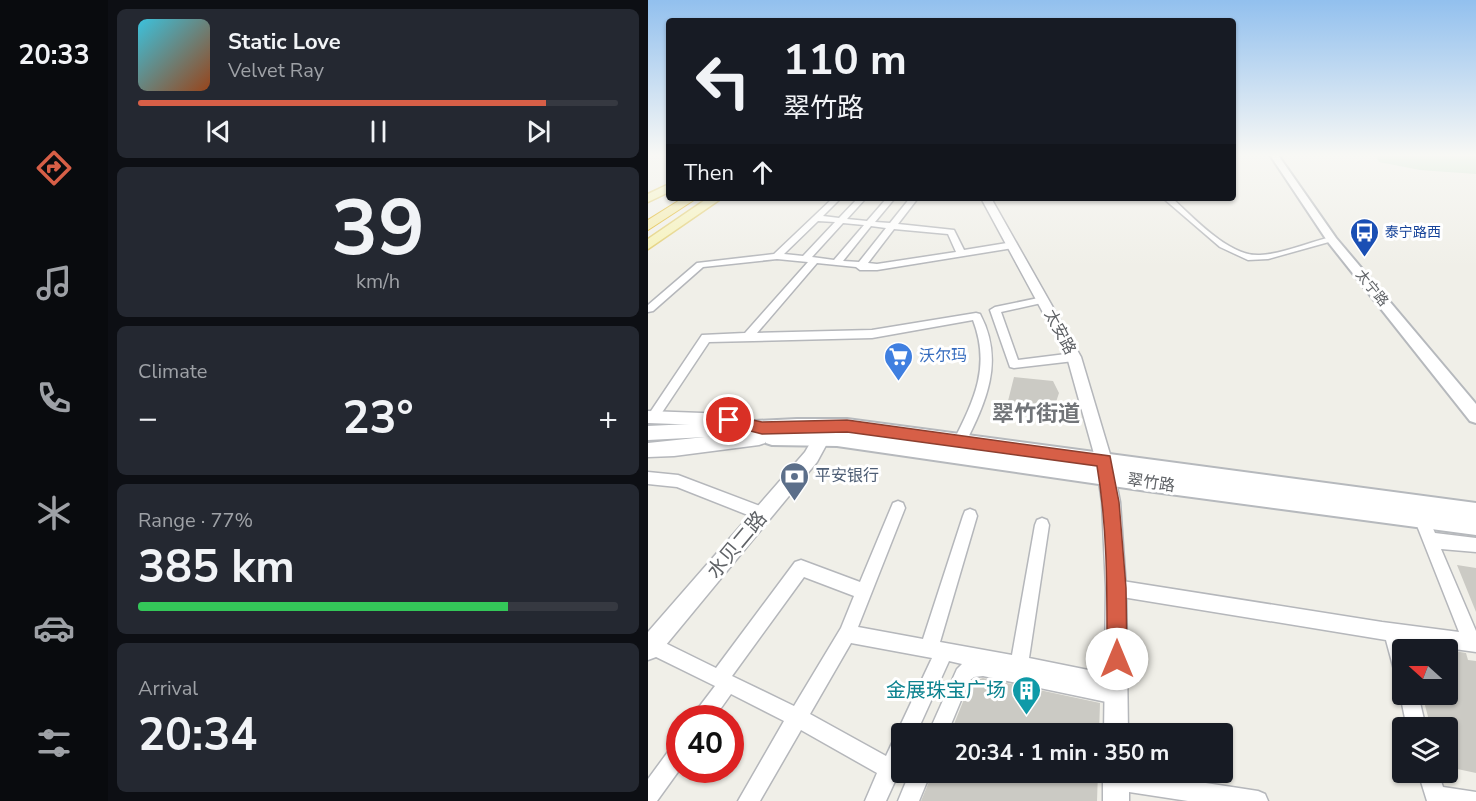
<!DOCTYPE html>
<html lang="en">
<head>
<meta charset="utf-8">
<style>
  :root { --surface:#171b24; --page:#242831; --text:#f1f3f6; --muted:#9ea1a6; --line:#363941; --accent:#d75f47 }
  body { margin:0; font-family:"Nunito Sans","Noto Sans SC",sans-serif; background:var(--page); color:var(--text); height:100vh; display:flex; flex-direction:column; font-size:22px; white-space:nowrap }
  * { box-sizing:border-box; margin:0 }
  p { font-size:20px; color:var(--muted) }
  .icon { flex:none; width:33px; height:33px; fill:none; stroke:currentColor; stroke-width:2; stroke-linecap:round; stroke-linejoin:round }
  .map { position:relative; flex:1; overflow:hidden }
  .drawer { display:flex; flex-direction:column; gap:9px; padding:9px; background:#0d0f14; width:540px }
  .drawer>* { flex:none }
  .guide { position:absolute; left:18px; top:18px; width:570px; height:183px; border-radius:6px; box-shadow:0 2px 4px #0004; background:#171b24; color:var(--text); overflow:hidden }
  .needle { width:39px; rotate:291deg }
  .buttons { position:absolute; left:744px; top:639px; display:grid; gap:12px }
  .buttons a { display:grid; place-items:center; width:66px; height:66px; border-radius:6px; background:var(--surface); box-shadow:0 2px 4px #0004; font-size:30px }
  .speed { position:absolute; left:18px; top:705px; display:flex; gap:12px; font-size:30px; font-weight:700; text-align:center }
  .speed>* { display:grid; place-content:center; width:78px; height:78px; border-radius:50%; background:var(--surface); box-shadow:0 2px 4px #0004; line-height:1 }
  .speed .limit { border:9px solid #d22; background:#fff; color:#111 }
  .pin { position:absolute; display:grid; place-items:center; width:51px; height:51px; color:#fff; margin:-26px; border:3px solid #fff; border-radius:50%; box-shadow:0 2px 6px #0007 }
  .me { position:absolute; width:66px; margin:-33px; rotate:0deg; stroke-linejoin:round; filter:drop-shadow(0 0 4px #0008) }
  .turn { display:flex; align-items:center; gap:21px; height:126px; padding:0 18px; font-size:27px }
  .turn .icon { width:78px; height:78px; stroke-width:2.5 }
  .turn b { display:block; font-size:42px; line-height:51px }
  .then { display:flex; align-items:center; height:57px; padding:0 18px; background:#0003; gap:12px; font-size:22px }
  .big { font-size:45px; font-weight:700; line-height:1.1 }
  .drawer .card { flex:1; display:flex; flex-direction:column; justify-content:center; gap:9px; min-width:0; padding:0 21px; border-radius:9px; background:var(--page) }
  .drawer .dial { align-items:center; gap:0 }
  .dial b { font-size:78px; line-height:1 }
  .song { display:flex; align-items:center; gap:18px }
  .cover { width:72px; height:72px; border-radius:9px; background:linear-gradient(135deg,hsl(190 70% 55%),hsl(20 70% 35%)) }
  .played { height:6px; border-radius:3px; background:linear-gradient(90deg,var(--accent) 85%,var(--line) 85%) }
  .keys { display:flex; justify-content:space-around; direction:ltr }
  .heat { display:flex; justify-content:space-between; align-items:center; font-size:33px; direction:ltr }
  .charge { height:9px; border-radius:4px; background:linear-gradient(90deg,#34c759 77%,var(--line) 0) }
  .trip { position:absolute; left:243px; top:723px; width:342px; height:60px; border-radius:6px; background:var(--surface); box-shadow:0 2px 4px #0004; font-weight:700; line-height:60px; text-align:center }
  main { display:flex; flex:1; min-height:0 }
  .tabs { display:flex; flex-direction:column; width:108px; justify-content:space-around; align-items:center; background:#090b0e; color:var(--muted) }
  .tabs .icon { width:42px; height:42px }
  .tabs .active { color:var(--accent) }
  .tabs b { font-size:27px; color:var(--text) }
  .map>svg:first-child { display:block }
  .green { fill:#c8e4cb }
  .building { fill:#cbcac4 }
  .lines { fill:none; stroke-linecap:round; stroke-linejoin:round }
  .minor-casing { stroke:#b5b7bb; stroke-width:3 }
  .tertiary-casing { stroke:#b5b7bb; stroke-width:3 }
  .secondary-casing { stroke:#b6b9bd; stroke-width:4 }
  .primary-casing { stroke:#e2cd6e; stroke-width:3 }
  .trunk-casing { stroke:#deb21a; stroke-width:2 }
  .minor { fill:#fff; fill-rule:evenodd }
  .tertiary { fill:#fff; fill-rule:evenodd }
  .secondary { fill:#fff; fill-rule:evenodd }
  .primary { fill:#f6f2b6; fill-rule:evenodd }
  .trunk { fill:#f4ebaa; fill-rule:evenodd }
  .route { fill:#d75f47; stroke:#8c3e2e; stroke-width:1.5 }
  .labels { text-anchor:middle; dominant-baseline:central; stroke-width:6; stroke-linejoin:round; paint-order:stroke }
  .far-transit-label { font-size:14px; fill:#164399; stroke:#fff; text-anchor:start }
  .far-street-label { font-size:14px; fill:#5f6266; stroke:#fff }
  .street-label { font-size:16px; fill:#5f6266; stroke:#fff }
  .shop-label { font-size:16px; fill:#366cbe; stroke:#fff; text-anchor:start }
  .service-label { font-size:16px; fill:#4e5e75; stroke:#fff; text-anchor:start }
  .near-street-label { font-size:20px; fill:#5f6266; stroke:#fff }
  .near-culture-label { font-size:20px; fill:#0d838f; stroke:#fff; text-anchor:end }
  .district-label { font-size:22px; font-weight:bold; fill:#717478; stroke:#fff }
</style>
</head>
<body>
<main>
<nav class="tabs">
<b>20:33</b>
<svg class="icon active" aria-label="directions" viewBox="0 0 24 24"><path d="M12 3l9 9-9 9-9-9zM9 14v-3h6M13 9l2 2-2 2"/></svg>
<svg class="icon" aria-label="music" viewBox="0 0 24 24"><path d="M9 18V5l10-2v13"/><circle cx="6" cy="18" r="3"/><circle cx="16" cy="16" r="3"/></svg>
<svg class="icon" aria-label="phone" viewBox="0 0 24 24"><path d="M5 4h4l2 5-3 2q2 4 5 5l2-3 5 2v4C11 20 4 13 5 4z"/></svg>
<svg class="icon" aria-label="climate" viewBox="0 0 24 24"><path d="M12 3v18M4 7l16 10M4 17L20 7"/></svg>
<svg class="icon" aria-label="car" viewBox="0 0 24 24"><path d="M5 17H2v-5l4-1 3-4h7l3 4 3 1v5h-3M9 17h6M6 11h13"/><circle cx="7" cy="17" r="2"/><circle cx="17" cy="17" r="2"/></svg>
<svg class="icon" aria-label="filters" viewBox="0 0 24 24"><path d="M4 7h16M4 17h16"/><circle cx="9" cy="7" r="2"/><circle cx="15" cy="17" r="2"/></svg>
</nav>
<section class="drawer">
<div class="card">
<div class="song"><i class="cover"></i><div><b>Static Love</b><p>Velvet Ray</p></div></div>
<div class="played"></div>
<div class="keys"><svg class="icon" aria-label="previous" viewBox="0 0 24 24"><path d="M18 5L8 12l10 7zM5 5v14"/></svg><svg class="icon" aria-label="pause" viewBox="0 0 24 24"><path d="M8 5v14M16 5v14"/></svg><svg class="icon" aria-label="next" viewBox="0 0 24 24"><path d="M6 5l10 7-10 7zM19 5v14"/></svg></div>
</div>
<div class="card dial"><b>39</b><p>km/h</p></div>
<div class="card"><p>Climate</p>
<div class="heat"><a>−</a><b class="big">23°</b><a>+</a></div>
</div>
<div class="card"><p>Range · 77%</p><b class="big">385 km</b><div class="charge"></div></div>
<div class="card"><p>Arrival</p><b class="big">20:34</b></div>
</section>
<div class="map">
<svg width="828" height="801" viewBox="0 0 828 801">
  <rect width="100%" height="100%" fill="#f0efe8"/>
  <path class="green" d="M 728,155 L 828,155 L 828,174 L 772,170 L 731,162 Z"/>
  <path class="building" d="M 366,377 L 405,381 L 411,393 L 407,405 L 397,412 L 358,409 Z
    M 809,565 L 828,568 L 828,612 Z
    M 800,650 L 818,653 L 820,660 L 828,661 L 828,773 L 800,767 L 800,728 L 783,728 L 774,694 L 800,694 Z
    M 335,678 L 452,703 L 451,734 L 302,734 L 323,682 Z
    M 285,772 L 450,772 L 449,801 L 273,801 Z"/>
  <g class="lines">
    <defs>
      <path id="minor" d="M 185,198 L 193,198 L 175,216 L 191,218 L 210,198 L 218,198 L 199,219 L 219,221 L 239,198 L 247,198 L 227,222 L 242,223 L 262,198 L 270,198 L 250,224 L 306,230 L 316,250 L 365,242 L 369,245 L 365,248 L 229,270 L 212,270 L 208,267 L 169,263 L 109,333 L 224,330 L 328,313 L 332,314 C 357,361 338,402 316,446 L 311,447 L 306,446 L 305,442 C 326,400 343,367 325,320 L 224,338 L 61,342 L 9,420 L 1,420 L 1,414 L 54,335 L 97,333 L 160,262 L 129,259 L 55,267 L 5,311 L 0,312 L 0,305 L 49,263 L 126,254 ZM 170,221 L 187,222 L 155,256 L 136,254 ZM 195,223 L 216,225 L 186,260 L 164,257 ZM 223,226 L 238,228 L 211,262 L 195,261 ZM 246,229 L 300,234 L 308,252 L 229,264 L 220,263 Z
        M 515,198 L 524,198 C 545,217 581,257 612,255 C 636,254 660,242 684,237 L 688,240 L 620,259 L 600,260 L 572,247 Z
        M 395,297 L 400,300 L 398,302 L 353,312 L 370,360 L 426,353 L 432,357 L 426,361 L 366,368 L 362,367 L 342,310 L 347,307 Z
        M 0,472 L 30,475 L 120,509 L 122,514 L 120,519 L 115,521 L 29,487 L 0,484 Z
        M 250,501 L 255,503 L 257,508 L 210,627 L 275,639 L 315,516 L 317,511 L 322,509 L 327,511 L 329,516 L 292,642 L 364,655 L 387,525 L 389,520 L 394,518 L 399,520 L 401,525 L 381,658 L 475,677 L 478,683 L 475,690 L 477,695 L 475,702 L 468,704 L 335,676 L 326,677 L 321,681 L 299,734 L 280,734 L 309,669 L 314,664 L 301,661 L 268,734 L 254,734 L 254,766 L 238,801 L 217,801 L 229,773 L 153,730 L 112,801 L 90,801 L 136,721 L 83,694 L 66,718 L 46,718 L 48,711 L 67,686 L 0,653 L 0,638 L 3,636 L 9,639 L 68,668 L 147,562 L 153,560 L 212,582 L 245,503 ZM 156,577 L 206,596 L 193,628 L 146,706 L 84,676 ZM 203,643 L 284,658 L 238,756 L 162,714 Z
        M 773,511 L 778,513 L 787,533 L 828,538 L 828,552 L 793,549 L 828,631 L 828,652 L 756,642 L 758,650 L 754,650 L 754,680 L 748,677 L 738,640 L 468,596 L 462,594 L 460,588 L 462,582 L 468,580 L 734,622 L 811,632 L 766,518 L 768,513 Z
        M 754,687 L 754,694 L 770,694 L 778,728 L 759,728 L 752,694 Z
        M 32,742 L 32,769 L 9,801 L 0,801 L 0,779 L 25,745 Z
        M 262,772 L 283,772 L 271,801 L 250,801 Z
        M 461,772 L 486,772 L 610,791 L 617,794 L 620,801 L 540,801 L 468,790 L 461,787 L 458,780 Z
        M 770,772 L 790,772 L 795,787 L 828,792 L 828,801 L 779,801 Z"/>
      <path id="tertiary" d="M 333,198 L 343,198 L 433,357 L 464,461 L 472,502 L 478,588 L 480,734 L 456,734 L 458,588 L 454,502 L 448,461 L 419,357 Z
        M 0,411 L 81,414 L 114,423 L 116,427 L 112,432 L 117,433 L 119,438 L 117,443 L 111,445 L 26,456 L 0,457 L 0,443 L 104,432 L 81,426 L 0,423 Z
        M 174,431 L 180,433 L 182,438 L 169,462 L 8,657 L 0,660 L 0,632 L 157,452 L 168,433 Z
        M 455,772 L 481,772 L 481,801 L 455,801 Z"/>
      <path id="secondary" d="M 622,155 L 630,155 L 688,238 L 828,404 L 828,423 L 822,421 L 680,242 Z
        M 149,419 L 199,419 L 828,503 L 828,535 L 499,491 L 189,446 L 124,445 L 118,443 L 115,438 L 117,434 L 0,440 L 0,426 Z"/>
      <path id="primary" d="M 21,184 L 21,192 L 0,202 L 0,194 Z
        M 60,198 L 74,198 L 0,249 L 0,239 Z"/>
      <path id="trunk" d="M 35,198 L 49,198 L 0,230 L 0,220 Z"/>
    </defs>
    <use href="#minor" class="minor-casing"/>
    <use href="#tertiary" class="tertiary-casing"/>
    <use href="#secondary" class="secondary-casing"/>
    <use href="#primary" class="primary-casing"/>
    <use href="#trunk" class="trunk-casing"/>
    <use href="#minor" class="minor"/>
    <use href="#tertiary" class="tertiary"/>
    <use href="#secondary" class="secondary"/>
    <use href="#primary" class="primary"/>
    <use href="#trunk" class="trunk"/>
  </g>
  <linearGradient id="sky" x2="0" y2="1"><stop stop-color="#92c0ee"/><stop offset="0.58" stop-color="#f8f8f5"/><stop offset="1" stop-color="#f8f8f5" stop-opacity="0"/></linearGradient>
  <rect width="828" height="267" fill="url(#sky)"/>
  <path class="route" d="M 81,415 L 114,422 L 199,420 L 462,456 L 471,502 L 478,588 L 479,659 L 476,666 L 469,669 L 461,666 L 459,659 C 459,595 460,530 449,466 L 199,432 L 114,434 L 76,424 L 74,420 L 76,416 Z"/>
  <defs>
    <symbol id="bus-pin" viewBox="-11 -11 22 30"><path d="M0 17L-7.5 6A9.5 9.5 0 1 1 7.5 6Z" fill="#1a4fb4" stroke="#fff"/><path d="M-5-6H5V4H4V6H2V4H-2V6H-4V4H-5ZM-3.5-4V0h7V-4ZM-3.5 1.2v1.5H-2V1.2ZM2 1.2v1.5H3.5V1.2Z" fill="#fff"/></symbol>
    <symbol id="supermarket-pin" viewBox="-11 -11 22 30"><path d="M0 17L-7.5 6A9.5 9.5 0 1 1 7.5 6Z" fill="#3f7fe0" stroke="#fff"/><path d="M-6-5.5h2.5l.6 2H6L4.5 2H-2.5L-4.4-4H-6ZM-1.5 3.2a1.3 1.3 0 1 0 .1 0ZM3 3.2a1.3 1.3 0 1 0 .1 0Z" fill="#fff"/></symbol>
    <symbol id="bank-pin" viewBox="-11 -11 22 30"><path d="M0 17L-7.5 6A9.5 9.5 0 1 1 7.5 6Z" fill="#5c6f8a" stroke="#fff"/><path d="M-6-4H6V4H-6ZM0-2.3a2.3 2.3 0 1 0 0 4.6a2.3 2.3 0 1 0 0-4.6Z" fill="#fff"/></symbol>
    <symbol id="building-pin" viewBox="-11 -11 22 30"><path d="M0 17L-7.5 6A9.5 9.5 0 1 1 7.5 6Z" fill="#0f9aa8" stroke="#fff"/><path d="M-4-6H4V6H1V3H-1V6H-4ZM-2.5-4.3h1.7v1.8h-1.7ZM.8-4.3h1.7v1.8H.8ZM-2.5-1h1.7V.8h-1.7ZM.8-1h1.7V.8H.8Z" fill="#fff"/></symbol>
  </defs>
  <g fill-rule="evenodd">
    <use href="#bus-pin" x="700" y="216" width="33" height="45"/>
    <use href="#supermarket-pin" x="234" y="340" width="33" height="45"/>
    <use href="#bank-pin" x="130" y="460" width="33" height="45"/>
    <use href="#building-pin" x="362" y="674" width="33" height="45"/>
  </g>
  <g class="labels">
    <g class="far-transit-label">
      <text x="737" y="232">泰宁路西</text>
    </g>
    <g class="far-street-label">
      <text transform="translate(724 288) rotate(51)">太宁路</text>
    </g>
    <g class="street-label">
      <text transform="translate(412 332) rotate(62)">太安路</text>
      <text transform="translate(503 483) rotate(8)">翠竹路</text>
    </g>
    <g class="shop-label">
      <text x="271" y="356">沃尔玛</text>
    </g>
    <g class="service-label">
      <text x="167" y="476">平安银行</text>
    </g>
    <g class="near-street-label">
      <text transform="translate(89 545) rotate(-50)">水贝二路</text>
    </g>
    <g class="near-culture-label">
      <text x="358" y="690">金展珠宝广场</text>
    </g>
    <g class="district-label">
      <text x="388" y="414">翠竹街道</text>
    </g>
  </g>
</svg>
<div class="buttons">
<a><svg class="needle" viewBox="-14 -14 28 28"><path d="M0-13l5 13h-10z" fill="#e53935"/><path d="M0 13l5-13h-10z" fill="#9ea1a6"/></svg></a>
<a><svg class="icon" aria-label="layers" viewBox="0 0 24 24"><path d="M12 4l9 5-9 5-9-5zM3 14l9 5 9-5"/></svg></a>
</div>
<div class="speed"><div class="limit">40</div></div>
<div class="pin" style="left:81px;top:420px;background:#d93025"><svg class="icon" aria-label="arrive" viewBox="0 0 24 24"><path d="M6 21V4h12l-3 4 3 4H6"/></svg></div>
<svg class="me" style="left:469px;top:659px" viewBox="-20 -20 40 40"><circle r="19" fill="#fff"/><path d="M0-13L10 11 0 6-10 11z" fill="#d75f47"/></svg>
<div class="trip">20:34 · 1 min · 350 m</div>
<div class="guide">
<div class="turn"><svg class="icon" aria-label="left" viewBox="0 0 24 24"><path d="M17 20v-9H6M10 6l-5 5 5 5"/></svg><div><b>110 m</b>翠竹路</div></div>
<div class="then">Then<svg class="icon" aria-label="ahead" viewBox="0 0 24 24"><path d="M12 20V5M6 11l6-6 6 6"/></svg></div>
</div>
</div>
</main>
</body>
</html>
